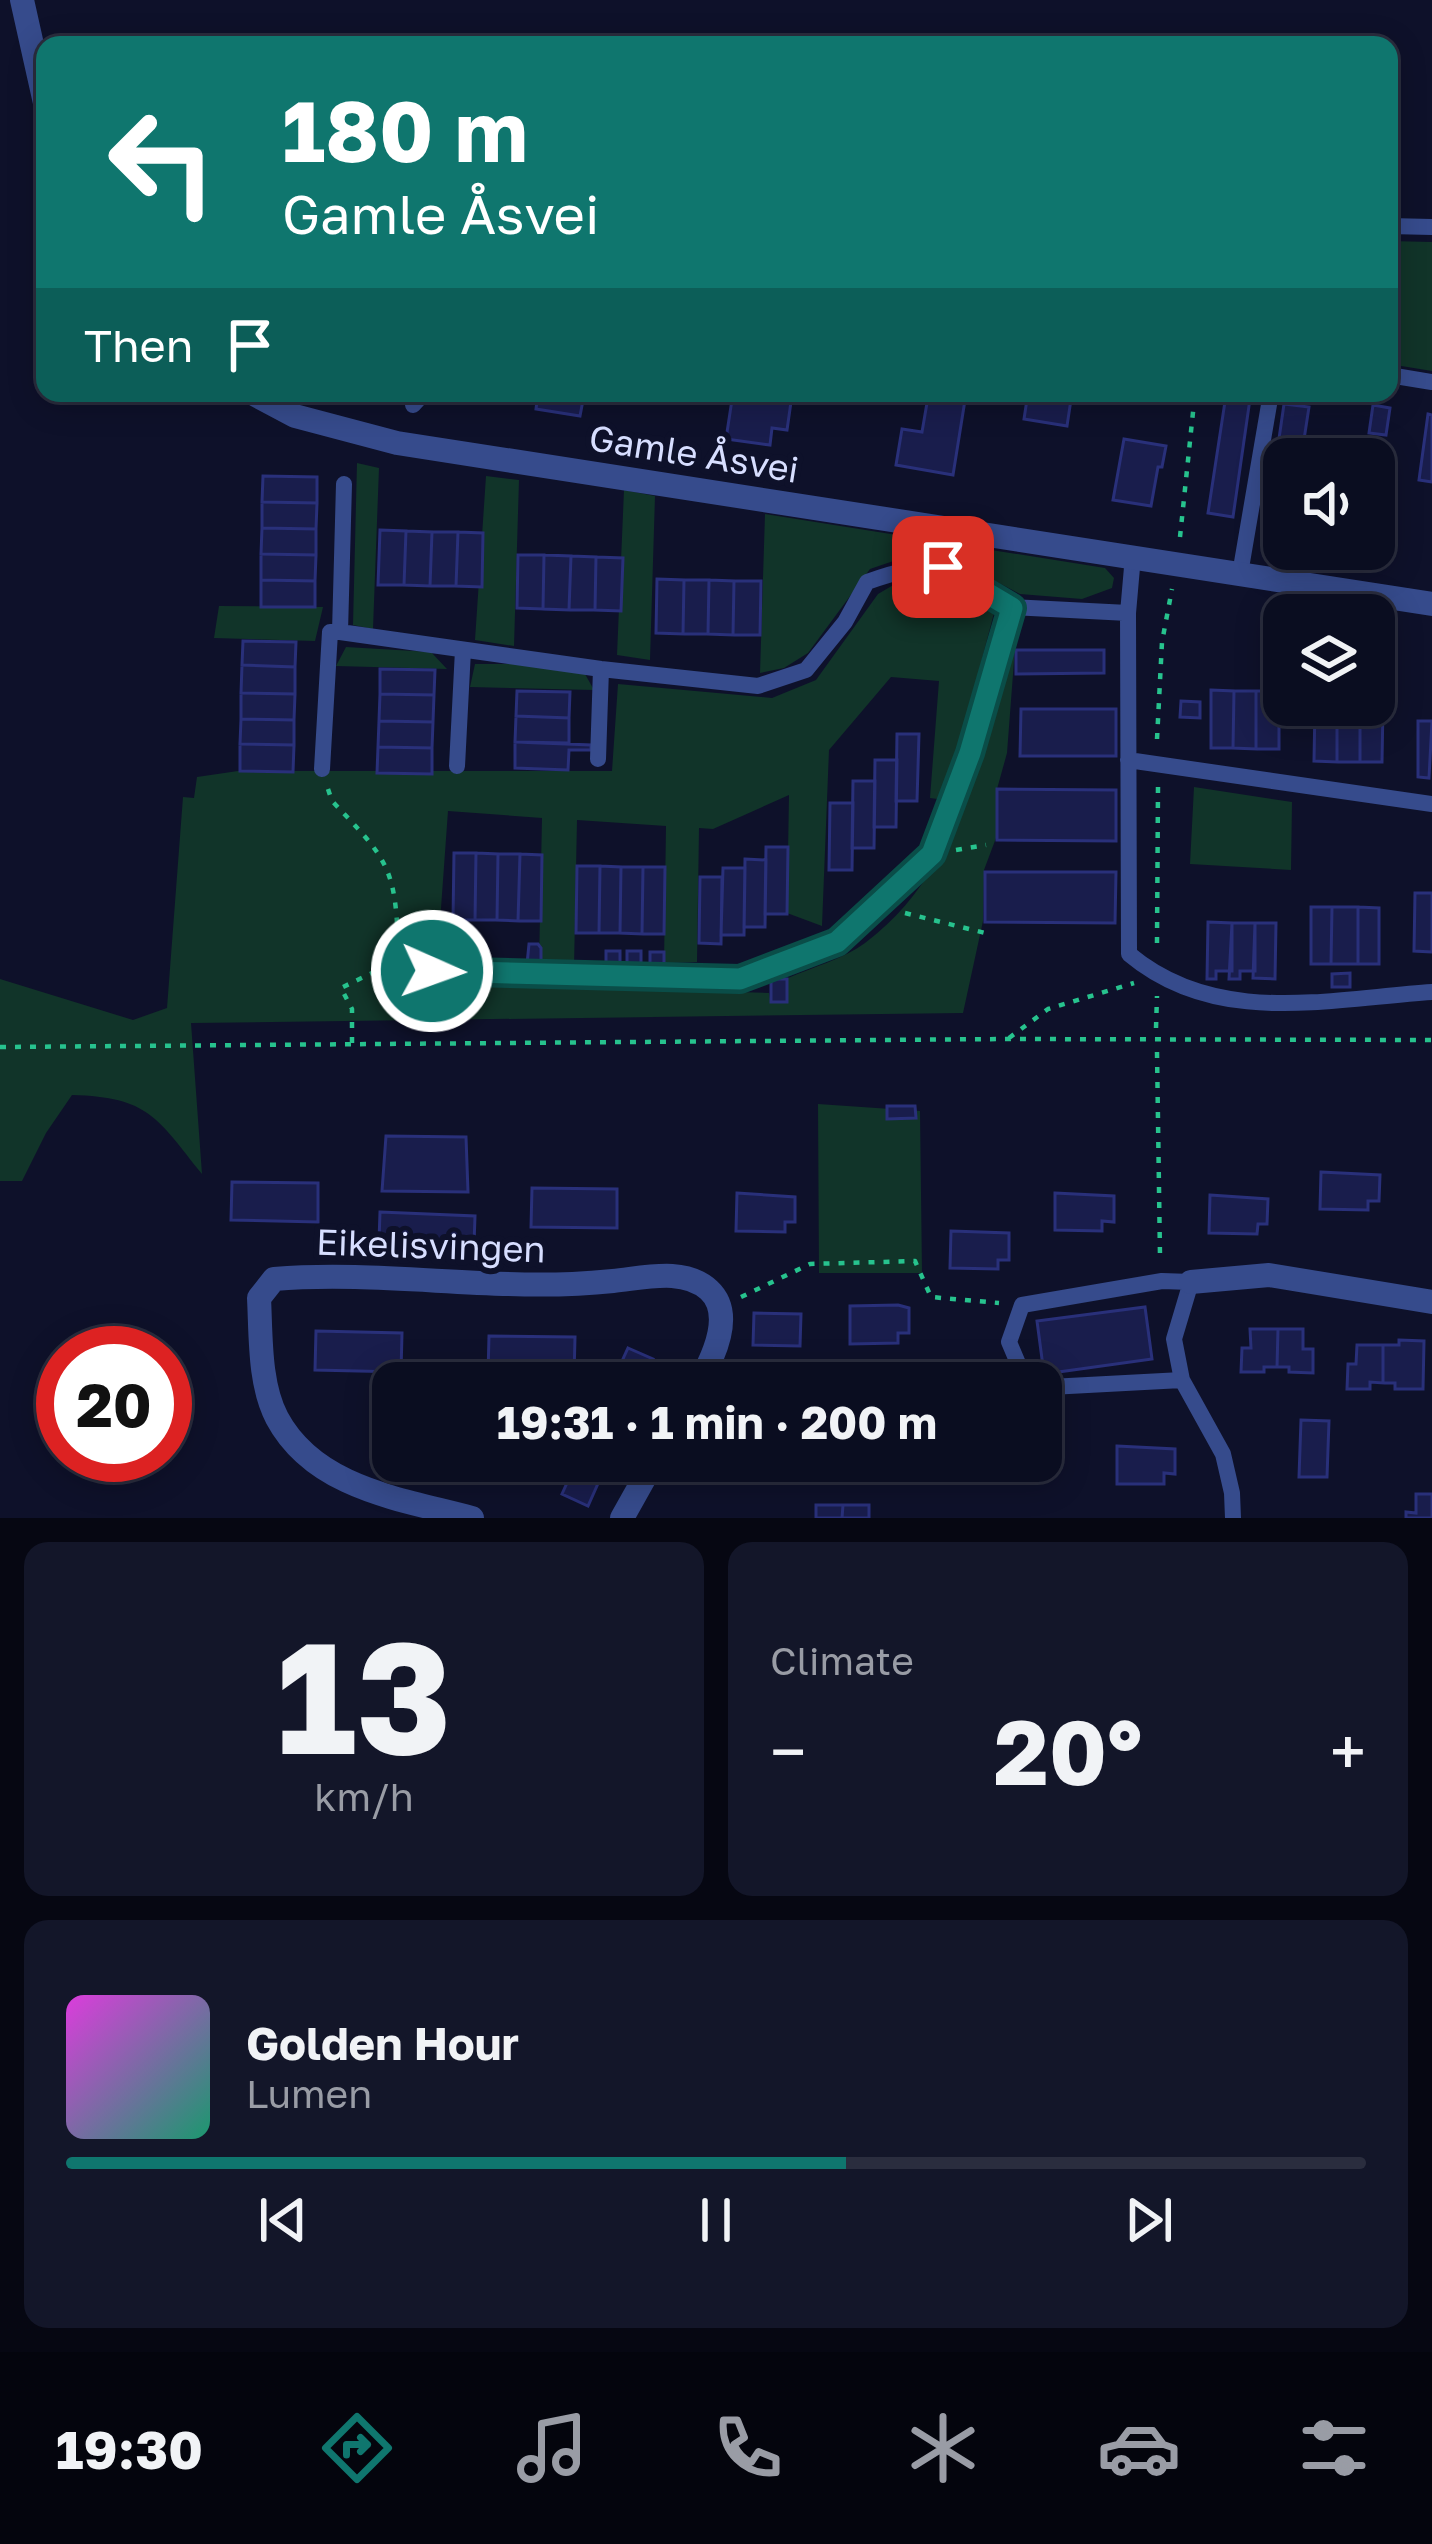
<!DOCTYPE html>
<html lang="en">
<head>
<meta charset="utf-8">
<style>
  :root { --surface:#0a0d20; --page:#131629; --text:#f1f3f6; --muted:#999ca5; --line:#2a2d3e; --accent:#0f766e }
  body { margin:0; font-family:"Golos Text",sans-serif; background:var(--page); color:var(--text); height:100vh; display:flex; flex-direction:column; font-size:45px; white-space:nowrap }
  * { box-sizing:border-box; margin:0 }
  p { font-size:39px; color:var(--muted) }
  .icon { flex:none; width:66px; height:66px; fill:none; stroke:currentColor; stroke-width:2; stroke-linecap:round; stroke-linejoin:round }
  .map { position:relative; height:1518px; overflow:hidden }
  .sheet { display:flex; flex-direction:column; gap:24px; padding:24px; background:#060712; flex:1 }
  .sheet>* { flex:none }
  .guide { position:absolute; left:36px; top:36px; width:1362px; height:366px; border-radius:24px; box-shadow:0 6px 30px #0003,0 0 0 3px var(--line); background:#0f766e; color:#fff; overflow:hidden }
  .tools { position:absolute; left:1263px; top:438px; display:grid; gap:24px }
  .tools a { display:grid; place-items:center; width:132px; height:132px; border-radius:24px; background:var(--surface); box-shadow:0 6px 30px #0003,0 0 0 3px var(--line); font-size:60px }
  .speed { position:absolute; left:36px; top:1326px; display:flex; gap:24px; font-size:60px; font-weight:700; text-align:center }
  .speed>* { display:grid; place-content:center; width:156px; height:156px; border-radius:50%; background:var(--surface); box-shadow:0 6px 30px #0003,0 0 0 3px var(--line); line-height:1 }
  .speed .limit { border:18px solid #d22; background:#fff; color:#111 }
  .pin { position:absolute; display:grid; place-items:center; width:102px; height:102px; color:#fff; margin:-51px; border-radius:24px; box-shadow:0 6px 18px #0006 }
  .me { position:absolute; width:132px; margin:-66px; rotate:92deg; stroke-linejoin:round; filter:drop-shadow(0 0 9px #0008) }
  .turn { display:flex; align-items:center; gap:42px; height:252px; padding:0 48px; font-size:54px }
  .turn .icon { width:156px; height:156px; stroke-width:2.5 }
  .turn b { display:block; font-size:84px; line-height:102px }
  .then { display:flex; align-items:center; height:114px; padding:0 48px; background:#0003; gap:24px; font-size:45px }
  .big { font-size:90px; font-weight:700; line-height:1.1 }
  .sheet .tile { flex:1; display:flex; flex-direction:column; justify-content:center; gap:18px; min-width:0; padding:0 42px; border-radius:24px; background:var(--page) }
  .sheet .dial { align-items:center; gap:0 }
  .dial b { font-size:156px; line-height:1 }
  .song { display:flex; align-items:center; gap:36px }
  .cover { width:144px; height:144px; border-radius:18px; background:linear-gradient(135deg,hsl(300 70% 55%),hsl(160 70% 35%)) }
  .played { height:12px; border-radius:6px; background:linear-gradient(90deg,var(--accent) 60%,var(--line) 60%) }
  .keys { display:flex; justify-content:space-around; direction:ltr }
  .heat { display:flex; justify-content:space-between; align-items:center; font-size:66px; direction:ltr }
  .sheet .tiles { flex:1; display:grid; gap:24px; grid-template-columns:1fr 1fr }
  .tile:last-child { grid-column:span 2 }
  .trip { position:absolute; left:372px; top:1362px; width:690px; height:120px; border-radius:24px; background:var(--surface); box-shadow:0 6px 30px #0003,0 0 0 3px var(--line); font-weight:700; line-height:120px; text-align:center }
  .tab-bar { display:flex; height:192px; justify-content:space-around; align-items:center; background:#04050d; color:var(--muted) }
  .tab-bar .icon { width:84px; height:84px }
  .tab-bar .current { color:var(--accent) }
  .tab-bar b { font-size:54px; color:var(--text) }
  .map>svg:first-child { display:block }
  .green { fill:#113429 }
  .building { fill:#191d4c; stroke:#29307a; stroke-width:3 }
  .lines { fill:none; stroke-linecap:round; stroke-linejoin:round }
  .path { stroke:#27c38e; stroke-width:4.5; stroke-dasharray:6 9; stroke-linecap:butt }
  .lane { stroke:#364b8c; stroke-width:16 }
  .street { stroke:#364b8c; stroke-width:24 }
  .route-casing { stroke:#0a4d48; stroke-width:30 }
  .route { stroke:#0f766e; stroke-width:21 }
  .labels { text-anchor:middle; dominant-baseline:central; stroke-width:12; stroke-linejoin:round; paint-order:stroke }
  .street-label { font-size:36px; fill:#d7deff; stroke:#0e112a }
</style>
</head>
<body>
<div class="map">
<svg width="1432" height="1518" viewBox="0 0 1432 1518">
  <rect width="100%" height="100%" fill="#0e112a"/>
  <path class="green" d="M 1389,241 L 1432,242 L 1432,371 L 1389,364 Z
    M 357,463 L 379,468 L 373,629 L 353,625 Z
    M 486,476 L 519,480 L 514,646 L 475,640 Z
    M 624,490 L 655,496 L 650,660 L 617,655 Z
    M 765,514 L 1105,568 L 1114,578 L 1112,588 L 1082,599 L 1020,594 L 952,558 L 914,554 L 870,569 L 808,653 L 784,668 L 760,673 Z
    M 907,577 L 944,578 L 994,613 L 945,800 L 930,798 L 939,681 L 891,677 L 829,750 L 822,926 L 787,913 L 789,795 L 713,829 L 699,828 L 697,962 L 664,963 L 666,826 L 577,820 L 574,967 L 539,964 L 542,818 L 448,811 L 440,922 L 421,924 L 418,958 L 394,959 L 393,983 L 769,993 L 770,1000 L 787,1001 L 788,978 C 813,967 843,959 865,943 C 959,873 981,754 1006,646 L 1015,648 L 1007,753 L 997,789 L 996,838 L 984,870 L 983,921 L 963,1013 L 191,1023 L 202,1174 C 157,1118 149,1097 72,1095 L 46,1133 L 22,1181 L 0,1181 L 0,979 L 133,1020 L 167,1008 L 183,797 L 194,798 L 197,777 L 238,771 L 612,771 L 618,684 L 772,698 L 816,680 L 878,594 Z
    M 219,606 L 323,607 L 315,641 L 214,638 Z
    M 346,647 L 431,652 L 447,669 L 336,666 Z
    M 475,664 L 513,664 L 585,674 L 594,690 L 470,687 Z
    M 1194,787 L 1292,802 L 1291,870 L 1190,864 Z
    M 818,1104 L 920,1111 L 922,1273 L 819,1273 Z"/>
  <path class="building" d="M 1389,54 L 1398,55 L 1391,132 L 1389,132 Z
    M 538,393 L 584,395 L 580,416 L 536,409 Z
    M 733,393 L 778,393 L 777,400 L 791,402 L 787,430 L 772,428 L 770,445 L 726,439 Z
    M 955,393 L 954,399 L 965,400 L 953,475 L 896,465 L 902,429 L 922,432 L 928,397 L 912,393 Z
    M 1028,393 L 1072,393 L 1067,426 L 1024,419 Z
    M 1226,395 L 1250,399 L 1233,517 L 1208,513 Z
    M 1284,404 L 1309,407 L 1301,459 L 1284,459 L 1284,525 L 1267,522 Z
    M 1373,405 L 1390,408 L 1386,435 L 1369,433 Z
    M 1428,414 L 1432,415 L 1432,482 L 1419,480 Z
    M 1124,439 L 1166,446 L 1162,467 L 1158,467 L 1151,506 L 1113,500 Z
    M 263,476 L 317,477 L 317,503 L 262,502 Z
    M 262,502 L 317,503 L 316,529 L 262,528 Z
    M 262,528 L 316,529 L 316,555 L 261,554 Z
    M 380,530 L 406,531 L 404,585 L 378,585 Z
    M 406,531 L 432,532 L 430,586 L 404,585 Z
    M 432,532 L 458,532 L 456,586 L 430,586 Z
    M 458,532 L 483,533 L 482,587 L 456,586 Z
    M 261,554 L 316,555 L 315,581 L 261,580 Z
    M 518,555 L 544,555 L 543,609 L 517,608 Z
    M 544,555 L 571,556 L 569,610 L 543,609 Z
    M 571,556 L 596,557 L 595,610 L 569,610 Z
    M 596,557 L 623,558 L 621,611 L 595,610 Z
    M 657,579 L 684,580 L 683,634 L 656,633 Z
    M 261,580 L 315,581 L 315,607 L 261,607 Z
    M 684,580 L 709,580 L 708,634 L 683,634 Z
    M 709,580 L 734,581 L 733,635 L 708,634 Z
    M 734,581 L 761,581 L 760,635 L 733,635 Z
    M 243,641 L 296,642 L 295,667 L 242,665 Z
    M 1016,650 L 1104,650 L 1104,673 L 1016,674 Z
    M 242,665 L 295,667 L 295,694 L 241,693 Z
    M 380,669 L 435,670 L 434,695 L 380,694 Z
    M 1211,690 L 1234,691 L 1233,748 L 1211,748 Z
    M 517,691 L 570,692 L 569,718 L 516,716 Z
    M 1234,691 L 1256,691 L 1256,749 L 1233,748 Z
    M 1256,691 L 1279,691 L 1279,749 L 1256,749 Z
    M 241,693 L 295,694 L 294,720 L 241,719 Z
    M 380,694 L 434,695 L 433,722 L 379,721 Z
    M 1181,701 L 1200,702 L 1200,718 L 1180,717 Z
    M 1315,706 L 1337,706 L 1337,762 L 1314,761 Z
    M 1337,706 L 1360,706 L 1360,762 L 1337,762 Z
    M 1360,706 L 1383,706 L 1382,762 L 1360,762 Z
    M 1021,709 L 1116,709 L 1116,756 L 1020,756 Z
    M 516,716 L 569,718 L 569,743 L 515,742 Z
    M 241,719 L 294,720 L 294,745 L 240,744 Z
    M 379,721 L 433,722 L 432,748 L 378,747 Z
    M 1418,721 L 1432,721 L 1429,778 L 1418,777 Z
    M 897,734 L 919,734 L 917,801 L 896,801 Z
    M 515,742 L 591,745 L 591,750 L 569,750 L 568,770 L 515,768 Z
    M 240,744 L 294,745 L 293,772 L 240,771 Z
    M 378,747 L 432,748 L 432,774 L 377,773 Z
    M 875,760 L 897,760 L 896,827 L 874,827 Z
    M 853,781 L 875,781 L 874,848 L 852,848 Z
    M 997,789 L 1116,790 L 1116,841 L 997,840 Z
    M 830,803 L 853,803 L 852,870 L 829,870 Z
    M 766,847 L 788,847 L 787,914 L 765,914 Z
    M 454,853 L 476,853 L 475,920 L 453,920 Z
    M 476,853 L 498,854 L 497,920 L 475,920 Z
    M 498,854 L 520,854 L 518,921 L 497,920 Z
    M 520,854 L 542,855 L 541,921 L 518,921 Z
    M 745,859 L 766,860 L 765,927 L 744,927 Z
    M 577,866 L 600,866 L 599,933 L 576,933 Z
    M 600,866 L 621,867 L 620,933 L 599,933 Z
    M 621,867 L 643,867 L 642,934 L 620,933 Z
    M 643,867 L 665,867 L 664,934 L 642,934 Z
    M 723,868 L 745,868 L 744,935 L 721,935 Z
    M 985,872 L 1116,872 L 1115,923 L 985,922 Z
    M 700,877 L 722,877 L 721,944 L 699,943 Z
    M 1415,893 L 1432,893 L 1432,952 L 1414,951 Z
    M 1311,907 L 1332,907 L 1331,964 L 1311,964 Z
    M 1332,907 L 1358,907 L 1358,964 L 1331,964 Z
    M 1358,907 L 1379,908 L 1379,964 L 1358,964 Z
    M 1208,922 L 1232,923 L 1232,971 L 1216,971 L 1216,979 L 1207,979 Z
    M 1232,923 L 1255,923 L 1255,971 L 1240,971 L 1240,979 L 1229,979 Z
    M 1255,923 L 1276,923 L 1275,979 L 1253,978 Z
    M 529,944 L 538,944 L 541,948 L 541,965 L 527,964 Z
    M 461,946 L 475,946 L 474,963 L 460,962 Z
    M 606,951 L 620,951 L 620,968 L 606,967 Z
    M 627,951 L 641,951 L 641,968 L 627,968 Z
    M 650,952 L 664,952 L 664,969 L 650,969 Z
    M 1350,973 L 1350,987 L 1332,987 L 1332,974 Z
    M 771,979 L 787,979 L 787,1002 L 771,1002 Z
    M 887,1106 L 915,1106 L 916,1118 L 887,1119 Z
    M 386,1136 L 466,1137 L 468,1192 L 382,1191 Z
    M 1321,1172 L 1380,1175 L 1379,1201 L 1368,1201 L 1368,1210 L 1320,1209 Z
    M 232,1182 L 318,1183 L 318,1222 L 231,1220 Z
    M 532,1188 L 617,1189 L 617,1228 L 531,1227 Z
    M 737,1193 L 795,1197 L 795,1222 L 785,1222 L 785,1232 L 736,1231 Z
    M 1055,1193 L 1114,1196 L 1114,1222 L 1102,1221 L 1102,1231 L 1055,1230 Z
    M 1210,1195 L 1268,1199 L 1267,1224 L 1258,1224 L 1257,1234 L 1209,1233 Z
    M 380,1212 L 475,1216 L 474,1244 L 379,1241 Z
    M 951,1231 L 1009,1233 L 1009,1260 L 998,1260 L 998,1269 L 950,1268 Z
    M 898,1305 L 909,1308 L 909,1333 L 898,1333 L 898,1343 L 850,1344 L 850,1306 Z
    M 1145,1307 L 1152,1359 L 1044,1374 L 1037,1321 Z
    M 754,1313 L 801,1314 L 800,1346 L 753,1345 Z
    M 1250,1329 L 1278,1329 L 1277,1367 L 1264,1367 L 1264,1372 L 1241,1372 L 1242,1348 L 1251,1348 Z
    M 1278,1329 L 1303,1329 L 1303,1349 L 1313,1349 L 1313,1373 L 1289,1372 L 1289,1367 L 1277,1367 Z
    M 316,1331 L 402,1333 L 401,1372 L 315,1370 Z
    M 489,1336 L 575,1337 L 574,1376 L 488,1374 Z
    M 1399,1340 L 1424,1341 L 1423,1389 L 1395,1389 L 1395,1383 L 1383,1383 L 1383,1345 L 1399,1345 Z
    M 1357,1345 L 1383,1345 L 1383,1383 L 1370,1382 L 1370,1389 L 1347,1389 L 1348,1364 L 1356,1364 Z
    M 628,1348 L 653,1359 L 642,1383 L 612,1383 Z
    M 1301,1420 L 1329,1421 L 1327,1477 L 1299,1477 Z
    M 1041,1436 L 1063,1438 L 1062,1463 L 1052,1463 L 1051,1473 L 1003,1473 L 1004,1461 L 1041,1461 Z
    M 1117,1446 L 1175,1449 L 1175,1474 L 1164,1473 L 1164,1484 L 1117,1484 Z
    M 442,1461 L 528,1461 L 528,1469 L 478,1468 L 442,1464 Z
    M 577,1461 L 608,1461 L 588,1506 L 562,1494 Z
    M 1416,1494 L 1432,1494 L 1432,1518 L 1406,1518 L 1406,1512 L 1416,1513 Z
    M 816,1505 L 843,1505 L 842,1518 L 816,1518 Z
    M 843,1505 L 869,1505 L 869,1518 L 842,1518 Z"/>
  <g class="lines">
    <path class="path" d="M 1180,537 L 1195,393
      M 1157,739 L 1162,642 L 1172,589
      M 328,789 L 332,801 C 386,858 396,866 398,947
      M 956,850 L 986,845
      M 905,913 L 985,933
      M 1157,943 L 1158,786
      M 1156,1028 L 1157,996
      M 1009,1038 L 1048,1009 L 1134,983
      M 352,1043 L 352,1009 L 341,988 L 374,972
      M 0,1047 L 1007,1039 L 1432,1040
      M 1157,1052 L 1160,1256
      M 741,1297 L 810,1264 L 915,1261 L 931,1297 L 999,1303"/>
    <path class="lane" d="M 1389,226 L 1432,227
      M 1389,375 L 1432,382
      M 413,405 L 424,393
      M 344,484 L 340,632 L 601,669 L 758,686 L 806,670 L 845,622 L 867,582 C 938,556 950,569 1012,607
      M 1133,556 L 1128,613 L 1129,954 C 1216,1027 1327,999 1432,992
      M 1240,574 L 1271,393
      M 598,759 L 601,669
      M 1128,760 L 1432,804
      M 457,766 L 463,650
      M 322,769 L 330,632 L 340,632
      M 398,971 L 740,979 L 837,942 L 932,854 L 970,753 L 1012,607 L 1128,613
      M 432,971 L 433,931
      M 1182,1380 L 1050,1387 L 1023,1375 L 1009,1342 L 1022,1305 L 1162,1281 L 1191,1282 L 1174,1339 L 1182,1380 L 1223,1454 L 1232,1493 L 1233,1518"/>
    <path class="street" d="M 22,0 L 45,103
      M 252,393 L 295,416 L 397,443 L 1432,604
      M 1191,1282 L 1269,1275 L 1432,1302
      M 472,1518 C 402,1499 315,1489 277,1418 C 259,1384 261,1336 259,1298 L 274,1279 C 387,1270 500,1293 613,1281 C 644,1278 684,1267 709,1290 C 735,1314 713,1358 699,1383
      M 622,1518 L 654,1461"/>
  </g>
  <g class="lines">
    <defs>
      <path id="route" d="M 432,971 L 740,979 L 837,942 L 932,854 L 970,753 L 1012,608 L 943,567"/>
    </defs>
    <use href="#route" class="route-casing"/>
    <use href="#route" class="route"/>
  </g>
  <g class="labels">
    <g class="street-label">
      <text transform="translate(694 453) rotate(9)">Gamle Åsvei</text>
      <text transform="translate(431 1245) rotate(2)">Eikelisvingen</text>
    </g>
  </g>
</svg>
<div class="tools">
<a><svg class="icon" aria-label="sound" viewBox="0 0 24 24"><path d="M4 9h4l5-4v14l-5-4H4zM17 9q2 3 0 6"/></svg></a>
<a><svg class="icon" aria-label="layers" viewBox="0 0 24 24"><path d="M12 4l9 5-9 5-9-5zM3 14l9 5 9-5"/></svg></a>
</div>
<div class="speed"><div class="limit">20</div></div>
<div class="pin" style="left:943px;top:567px;background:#d93025"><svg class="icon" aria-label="arrive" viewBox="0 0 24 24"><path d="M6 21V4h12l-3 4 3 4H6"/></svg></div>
<svg class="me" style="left:432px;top:971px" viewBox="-20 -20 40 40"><circle r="17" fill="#0f766e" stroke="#fff" stroke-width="3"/><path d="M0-11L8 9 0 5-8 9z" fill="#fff"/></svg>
<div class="trip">19:31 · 1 min · 200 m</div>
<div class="guide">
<div class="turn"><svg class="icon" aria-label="left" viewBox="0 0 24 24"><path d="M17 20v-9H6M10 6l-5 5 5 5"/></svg><div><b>180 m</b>Gamle Åsvei</div></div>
<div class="then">Then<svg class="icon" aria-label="arrive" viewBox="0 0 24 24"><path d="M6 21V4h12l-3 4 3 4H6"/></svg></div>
</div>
</div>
<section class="sheet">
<div class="tiles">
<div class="tile dial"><b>13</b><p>km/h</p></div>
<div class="tile"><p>Climate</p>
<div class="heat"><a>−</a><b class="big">20°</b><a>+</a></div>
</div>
<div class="tile">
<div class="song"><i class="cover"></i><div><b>Golden Hour</b><p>Lumen</p></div></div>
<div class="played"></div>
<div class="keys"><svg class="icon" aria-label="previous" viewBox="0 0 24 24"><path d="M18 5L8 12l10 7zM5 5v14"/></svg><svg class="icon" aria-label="pause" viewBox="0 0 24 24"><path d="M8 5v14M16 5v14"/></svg><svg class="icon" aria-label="next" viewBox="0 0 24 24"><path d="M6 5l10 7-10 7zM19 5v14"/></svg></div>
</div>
</div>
</section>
<nav class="tab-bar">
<b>19:30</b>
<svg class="icon current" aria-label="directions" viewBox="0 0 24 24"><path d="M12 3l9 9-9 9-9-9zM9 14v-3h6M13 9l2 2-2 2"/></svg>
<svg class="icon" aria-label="music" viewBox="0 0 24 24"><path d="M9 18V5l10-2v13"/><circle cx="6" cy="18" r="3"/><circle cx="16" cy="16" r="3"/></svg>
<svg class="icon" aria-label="phone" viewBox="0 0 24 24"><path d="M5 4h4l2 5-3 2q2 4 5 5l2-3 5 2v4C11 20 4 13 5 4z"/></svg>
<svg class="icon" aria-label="climate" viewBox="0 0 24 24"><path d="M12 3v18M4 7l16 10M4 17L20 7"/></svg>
<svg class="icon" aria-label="car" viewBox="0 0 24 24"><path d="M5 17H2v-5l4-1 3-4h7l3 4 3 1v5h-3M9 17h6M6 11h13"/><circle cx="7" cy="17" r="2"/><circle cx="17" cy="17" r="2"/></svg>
<svg class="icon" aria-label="filters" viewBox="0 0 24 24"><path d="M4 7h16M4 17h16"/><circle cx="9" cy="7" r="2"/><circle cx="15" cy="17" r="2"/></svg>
</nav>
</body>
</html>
